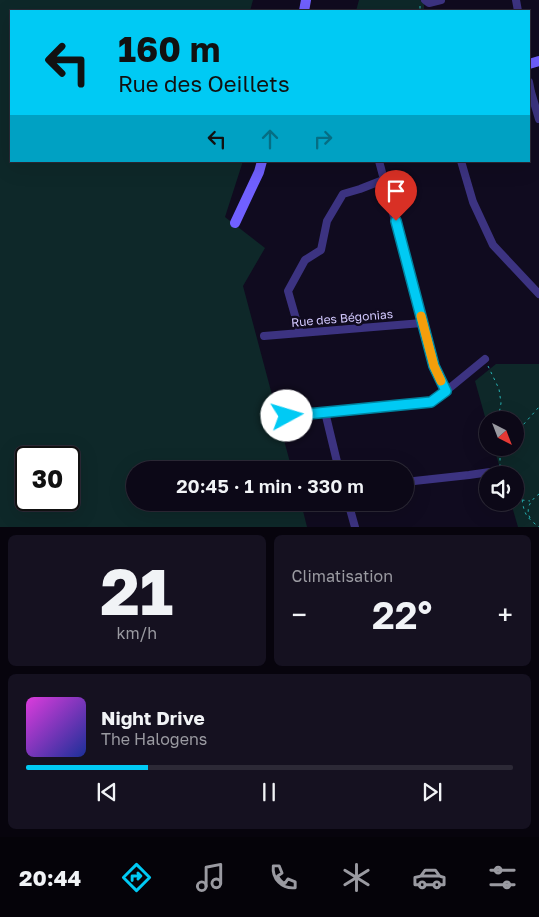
<!DOCTYPE html>
<html lang="fr">
<head>
<meta charset="utf-8">
<style>
  :root { --surface:#0c0817; --page:#151120; --text:#f1f3f6; --muted:#9a9aa1; --line:#2c2936; --accent:#00caf4 }
  body { margin:0; font-family:"Golos Text",sans-serif; background:var(--page); color:var(--text); height:100vh; display:flex; flex-direction:column; font-size:19px; white-space:nowrap }
  * { box-sizing:border-box; margin:0 }
  p { font-size:16px; color:var(--muted) }
  .icon { flex:none; width:28px; height:28px; fill:none; stroke:currentColor; stroke-width:2; stroke-linecap:round; stroke-linejoin:round }
  .map { position:relative; height:527px; overflow:hidden }
  .side { display:flex; flex-direction:column; gap:8px; padding:8px; background:#07040d; flex:1 }
  .side>* { flex:none }
  .banner { position:absolute; left:10px; top:10px; width:520px; height:152px; border-radius:0px; box-shadow:0 5px 20px #0002,0 0 0 1px var(--line); background:#00caf4; color:#111; overflow:hidden }
  .needle { width:32px; rotate:138deg }
  .buttons { position:absolute; left:479px; top:411px; display:grid; gap:10px }
  .buttons a { display:grid; place-items:center; width:45px; height:45px; border-radius:50%; background:var(--surface); box-shadow:0 5px 20px #0002,0 0 0 1px var(--line); font-size:25px }
  .speed { position:absolute; left:15px; top:446px; display:flex; gap:10px; font-size:25px; font-weight:700; text-align:center }
  .speed>* { display:grid; place-content:center; width:65px; height:65px; border-radius:50%; background:var(--surface); box-shadow:0 5px 20px #0002,0 0 0 1px var(--line); line-height:1 }
  .speed .limit { border:2px solid #111; border-radius:8px; background:#fff; color:#111 }
  .pin { position:absolute; display:grid; place-items:center; width:42px; height:42px; color:#fff; margin:-51px -21px; border-radius:50% 50% 50% 0; rotate:-45deg; box-shadow:0 0 5px #0007 }
  .pin .icon { rotate:45deg }
  .me { position:absolute; width:55px; margin:-28px; rotate:84deg; stroke-linejoin:round; filter:drop-shadow(0 0 4px #0008) }
  .turn { display:flex; align-items:center; gap:18px; height:105px; padding:0 25px; font-size:22px }
  .turn .icon { width:65px; height:65px; stroke-width:2.5 }
  .turn b { display:block; font-size:35px; line-height:42px }
  .lanes { display:flex; align-items:center; height:48px; padding:0 25px; background:#0003; justify-content:center; gap:25px; direction:ltr }
  .lanes .off { opacity:.35 }
  .big { font-size:38px; font-weight:600; line-height:1.1 }
  .side .card { flex:1; display:flex; flex-direction:column; justify-content:center; gap:8px; min-width:0; padding:0 18px; border-radius:8px; background:var(--page) }
  .side .dial { align-items:center; gap:0 }
  .dial b { font-size:65px; line-height:1 }
  .song { display:flex; align-items:center; gap:15px }
  .cover { width:60px; height:60px; border-radius:8px; background:linear-gradient(135deg,hsl(300 70% 55%),hsl(230 70% 35%)) }
  .played { height:5px; border-radius:2px; background:linear-gradient(90deg,var(--accent) 25%,var(--line) 25%) }
  .keys { display:flex; justify-content:space-around; direction:ltr }
  .heat { display:flex; justify-content:space-between; align-items:center; font-size:28px; direction:ltr }
  .side .tiles { flex:1; display:grid; gap:8px; grid-template-columns:1fr 1fr }
  .card:last-child { grid-column:span 2 }
  .trip { position:absolute; left:126px; top:461px; width:288px; height:50px; border-radius:25px; background:var(--surface); box-shadow:0 5px 20px #0002,0 0 0 1px var(--line); font-weight:600; line-height:50px; text-align:center }
  .tab-bar { display:flex; height:80px; justify-content:space-around; align-items:center; background:#050309; color:var(--muted) }
  .tab-bar .icon { width:35px; height:35px }
  .tab-bar .on { color:var(--accent) }
  .tab-bar b { font-size:22px; color:var(--text) }
  .map>svg:first-child { display:block }
  .green { fill:#0e2829; fill-rule:evenodd }
  .lines { fill:none; stroke-linecap:round; stroke-linejoin:round }
  .path { stroke:#27b4b5; stroke-width:1; stroke-dasharray:2.5 4; stroke-linecap:butt }
  .street { stroke:#3c3381; stroke-width:8 }
  .secondary { stroke:#7060ff; stroke-width:10 }
  .route-casing { stroke:#00839f; stroke-width:12 }
  .route { stroke:#00caf4; stroke-width:9 }
  .slow { stroke:#f59e0b; stroke-width:9 }
  .labels { text-anchor:middle; dominant-baseline:central; stroke-width:5; stroke-linejoin:round; paint-order:stroke }
  .street-label { font-size:12px; fill:#d3c9ff; stroke:#100b1f }
</style>
</head>
<body>
<div class="map">
<svg width="539" height="527" viewBox="0 0 539 527">
  <rect width="100%" height="100%" fill="#100b1f"/>
  <path class="green" d="M 0,0 L 253,0 L 250,11 L 11,11 L 11,161 L 243,161 L 225,217 L 265,248 L 243,286 L 292,470 L 135,470 L 135,502 L 301,503 L 307,527 L 0,527 ZM 26,458 L 69,458 L 69,500 L 26,500 Z
    M 359,0 L 420,0 L 424,4 L 424,11 L 356,11 Z
    M 496,364 L 539,364 L 539,527 L 518,527 L 511,503 L 515,502 L 515,475 L 502,475 L 494,448 L 515,448 L 515,420 L 488,420 L 487,424 L 475,381 Z"/>
  <g class="lines">
    <path class="path" d="M 420,6 L 420,11
      M 488,366 L 499,389 L 501,403 L 498,420
      M 515,434 L 539,407
      M 500,467 L 500,458 L 504,448
      M 498,468 L 500,467 L 509,475
      M 515,482 C 523,491 521,502 525,512 C 527,518 534,523 539,527
      M 522,500 L 530,501
      M 530,518 C 525,508 531,500 539,494"/>
    <path class="street" d="M 425,0 L 429,3 L 441,0
      M 516,0 L 518,11
      M 529,82 L 531,92 L 539,119
      M 379,161 L 434,366 L 446,391
      M 461,161 L 473,202 L 493,245 L 539,294
      M 300,333 L 288,291 L 305,260 L 321,250 L 327,221 L 343,194 L 360,189 L 383,180
      M 264,336 L 422,323
      M 325,412 L 339,470
      M 287,416 L 431,402 L 446,391 L 485,359
      M 405,482 L 469,475 L 490,472
      M 348,502 L 355,527"/>
    <path class="secondary" d="M 304,11 L 306,0
      M 529,64 L 539,61
      M 235,223 L 259,172 L 262,161"/>
  </g>
  <g class="lines">
    <defs>
      <path id="route" d="M 287,416 L 431,402 L 446,391 L 434,366 L 396,221"/>
    </defs>
    <use href="#route" class="route-casing"/>
    <use href="#route" class="route"/>
    <path class="slow" d="M 421,316 L 434,366 L 441,381"/>
  </g>
  <g class="labels">
    <g class="street-label">
      <text transform="translate(342 318) rotate(-5)">Rue des Bégonias</text>
    </g>
  </g>
</svg>
<div class="buttons">
<a><svg class="needle" viewBox="-14 -14 28 28"><path d="M0-13l5 13h-10z" fill="#e53935"/><path d="M0 13l5-13h-10z" fill="#9a9aa1"/></svg></a>
<a><svg class="icon" aria-label="sound" viewBox="0 0 24 24"><path d="M4 9h4l5-4v14l-5-4H4zM17 9q2 3 0 6"/></svg></a>
</div>
<div class="speed"><div class="limit">30</div></div>
<div class="pin" style="left:396px;top:221px;background:#d93025"><svg class="icon" aria-label="arrive" viewBox="0 0 24 24"><path d="M6 21V4h12l-3 4 3 4H6"/></svg></div>
<svg class="me" style="left:287px;top:416px" viewBox="-20 -20 40 40"><circle r="19" fill="#fff"/><path d="M0-13L10 11 0 6-10 11z" fill="#00caf4"/></svg>
<div class="trip">20:45 · 1 min · 330 m</div>
<div class="banner">
<div class="turn"><svg class="icon" aria-label="left" viewBox="0 0 24 24"><path d="M17 20v-9H6M10 6l-5 5 5 5"/></svg><div><b>160 m</b>Rue des Oeillets</div></div>
<div class="lanes"><svg class="icon" aria-label="left" viewBox="0 0 24 24"><path d="M17 20v-9H6M10 6l-5 5 5 5"/></svg><svg class="icon off" aria-label="ahead" viewBox="0 0 24 24"><path d="M12 20V5M6 11l6-6 6 6"/></svg><svg class="icon off" aria-label="right" viewBox="0 0 24 24"><path d="M7 20v-9h11M14 6l5 5-5 5"/></svg></div>
</div>
</div>
<section class="side">
<div class="tiles">
<div class="card dial"><b>21</b><p>km/h</p></div>
<div class="card"><p>Climatisation</p>
<div class="heat"><a>−</a><b class="big">22°</b><a>+</a></div>
</div>
<div class="card">
<div class="song"><i class="cover"></i><div><b>Night Drive</b><p>The Halogens</p></div></div>
<div class="played"></div>
<div class="keys"><svg class="icon" aria-label="previous" viewBox="0 0 24 24"><path d="M18 5L8 12l10 7zM5 5v14"/></svg><svg class="icon" aria-label="pause" viewBox="0 0 24 24"><path d="M8 5v14M16 5v14"/></svg><svg class="icon" aria-label="next" viewBox="0 0 24 24"><path d="M6 5l10 7-10 7zM19 5v14"/></svg></div>
</div>
</div>
</section>
<nav class="tab-bar">
<b>20:44</b>
<svg class="icon on" aria-label="directions" viewBox="0 0 24 24"><path d="M12 3l9 9-9 9-9-9zM9 14v-3h6M13 9l2 2-2 2"/></svg>
<svg class="icon" aria-label="music" viewBox="0 0 24 24"><path d="M9 18V5l10-2v13"/><circle cx="6" cy="18" r="3"/><circle cx="16" cy="16" r="3"/></svg>
<svg class="icon" aria-label="phone" viewBox="0 0 24 24"><path d="M5 4h4l2 5-3 2q2 4 5 5l2-3 5 2v4C11 20 4 13 5 4z"/></svg>
<svg class="icon" aria-label="climate" viewBox="0 0 24 24"><path d="M12 3v18M4 7l16 10M4 17L20 7"/></svg>
<svg class="icon" aria-label="car" viewBox="0 0 24 24"><path d="M5 17H2v-5l4-1 3-4h7l3 4 3 1v5h-3M9 17h6M6 11h13"/><circle cx="7" cy="17" r="2"/><circle cx="17" cy="17" r="2"/></svg>
<svg class="icon" aria-label="filters" viewBox="0 0 24 24"><path d="M4 7h16M4 17h16"/><circle cx="9" cy="7" r="2"/><circle cx="15" cy="17" r="2"/></svg>
</nav>
</body>
</html>
